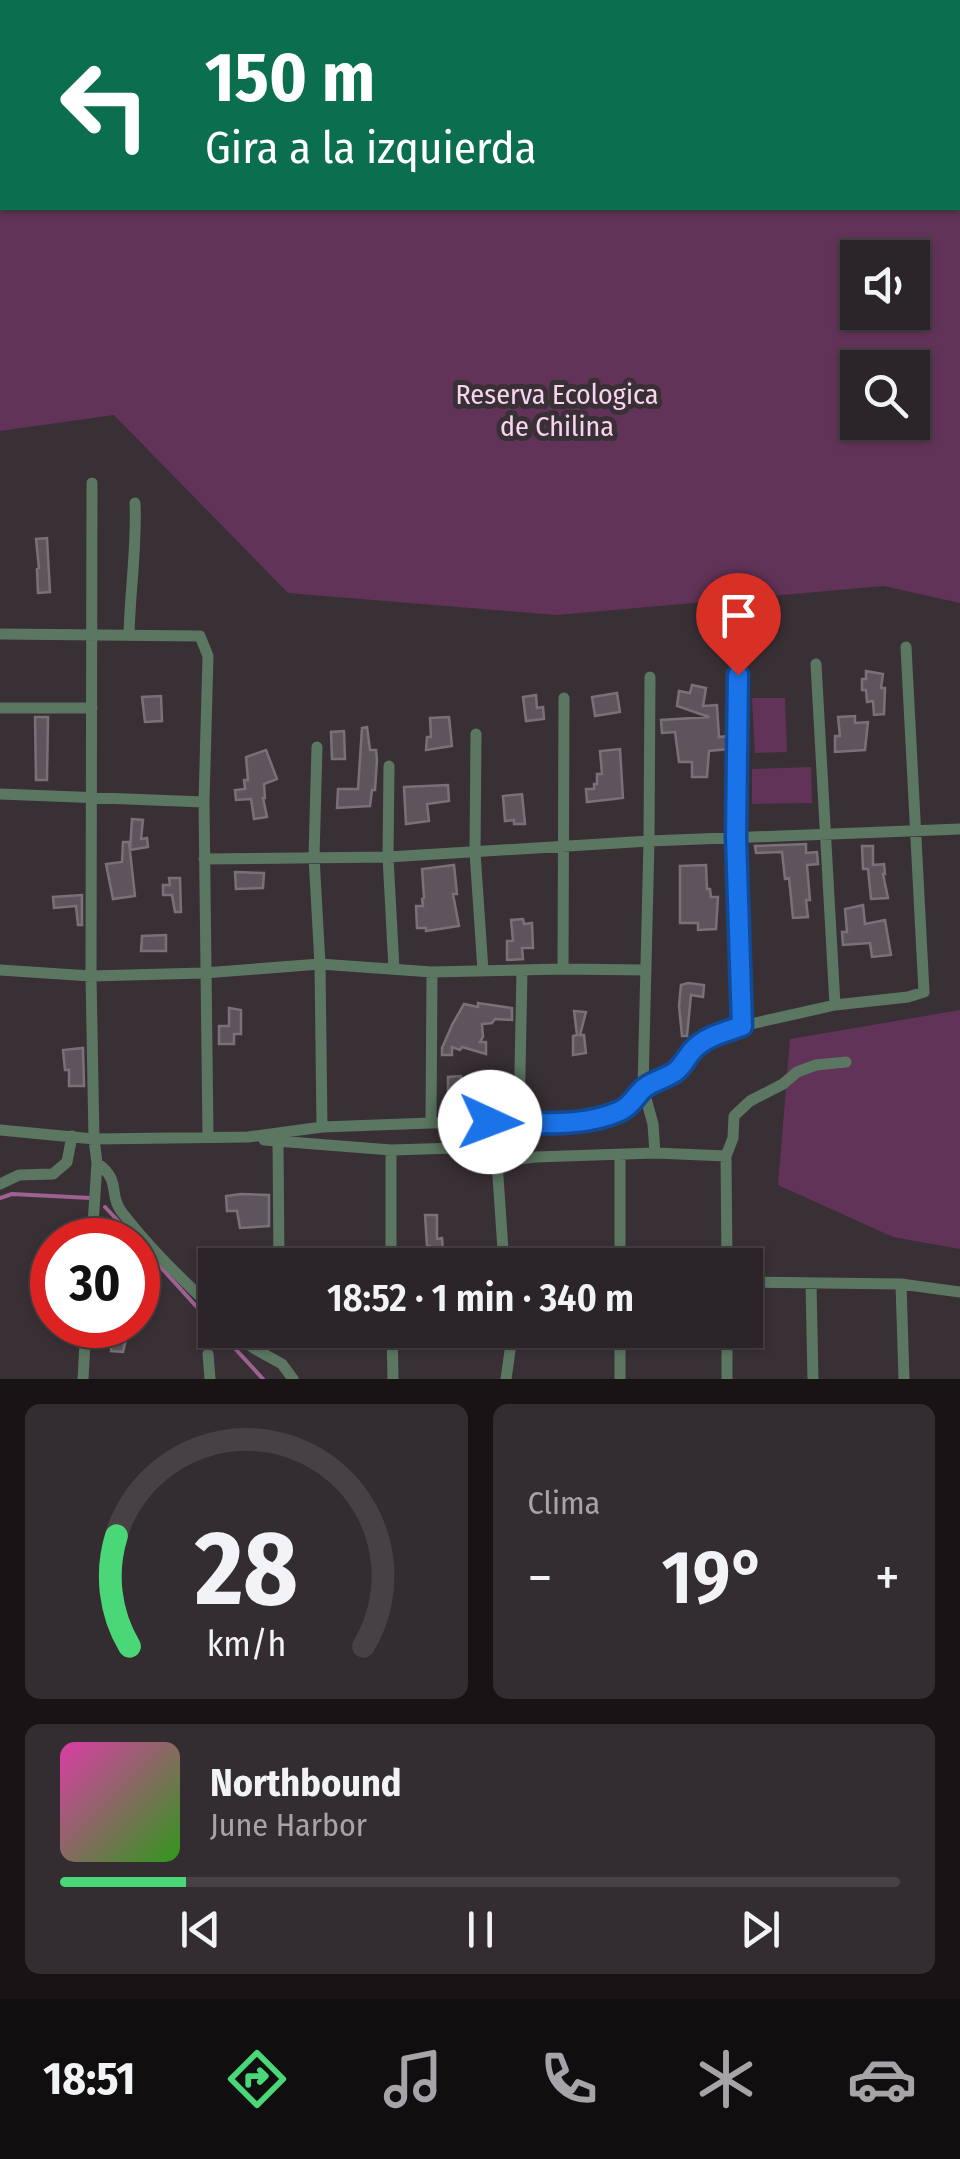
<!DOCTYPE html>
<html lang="es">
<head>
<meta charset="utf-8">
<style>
  :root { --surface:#2b2428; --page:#332c30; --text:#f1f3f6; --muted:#a6a4a8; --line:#474145; --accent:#4ad777 }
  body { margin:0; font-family:"Fira Sans Condensed",sans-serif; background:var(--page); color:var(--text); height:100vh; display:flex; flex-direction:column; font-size:38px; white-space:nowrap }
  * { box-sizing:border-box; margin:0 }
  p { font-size:32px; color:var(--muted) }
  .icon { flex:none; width:55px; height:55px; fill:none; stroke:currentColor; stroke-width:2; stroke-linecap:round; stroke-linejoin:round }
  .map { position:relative; height:1379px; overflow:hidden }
  .drawer { display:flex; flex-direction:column; gap:25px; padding:25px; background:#181416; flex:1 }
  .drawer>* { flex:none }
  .top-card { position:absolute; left:0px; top:0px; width:960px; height:210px; box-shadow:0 2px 8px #0004,0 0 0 2px var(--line); background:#0b6e4f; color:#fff; overflow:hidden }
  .fabs { position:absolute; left:840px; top:240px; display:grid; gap:20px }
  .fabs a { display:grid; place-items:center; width:90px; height:90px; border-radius:0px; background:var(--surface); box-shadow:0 2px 8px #0004,0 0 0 2px var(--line); font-size:50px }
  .speed { position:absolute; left:30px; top:1218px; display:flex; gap:20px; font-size:50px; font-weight:700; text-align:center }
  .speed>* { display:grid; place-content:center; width:130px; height:130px; border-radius:50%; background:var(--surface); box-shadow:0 2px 8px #0004,0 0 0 2px var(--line); line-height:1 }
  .speed .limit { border:15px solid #d22; background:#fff; color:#111 }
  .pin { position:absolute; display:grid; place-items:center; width:85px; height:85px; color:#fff; margin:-102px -42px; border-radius:50% 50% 50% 0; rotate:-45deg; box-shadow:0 0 10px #0007 }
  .pin .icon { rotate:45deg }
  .me { position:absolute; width:110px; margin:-55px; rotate:92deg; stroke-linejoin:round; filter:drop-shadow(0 0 8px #0008) }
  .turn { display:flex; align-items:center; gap:35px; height:210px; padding:0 40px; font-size:45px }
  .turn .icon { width:130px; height:130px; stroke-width:2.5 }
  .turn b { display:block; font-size:70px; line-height:85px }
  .big { font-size:75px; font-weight:600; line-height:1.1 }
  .drawer .card { flex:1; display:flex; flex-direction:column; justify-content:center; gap:15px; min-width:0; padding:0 35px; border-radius:15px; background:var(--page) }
  .drawer .dial { align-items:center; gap:0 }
  .dial svg { height:260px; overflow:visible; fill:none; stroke:var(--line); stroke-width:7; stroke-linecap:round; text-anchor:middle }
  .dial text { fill:var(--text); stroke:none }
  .song { display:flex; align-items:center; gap:30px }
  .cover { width:120px; height:120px; border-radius:15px; background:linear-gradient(135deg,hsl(320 70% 55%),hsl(110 70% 35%)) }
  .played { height:10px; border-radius:5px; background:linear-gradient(90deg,var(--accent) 15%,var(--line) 15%) }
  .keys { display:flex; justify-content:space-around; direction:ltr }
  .heat { display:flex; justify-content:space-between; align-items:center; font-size:55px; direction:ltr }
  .drawer .tiles { flex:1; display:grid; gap:25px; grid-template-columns:1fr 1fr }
  .card:last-child { grid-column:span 2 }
  .trip { position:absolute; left:198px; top:1248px; width:565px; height:100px; border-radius:0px; background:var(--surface); box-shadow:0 2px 8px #0004,0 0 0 2px var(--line); font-weight:600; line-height:100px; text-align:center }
  .dock { display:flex; height:160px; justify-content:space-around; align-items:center; background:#110e10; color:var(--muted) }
  .dock .icon { width:70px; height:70px }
  .dock .active { color:var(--accent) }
  .dock b { font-size:45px; color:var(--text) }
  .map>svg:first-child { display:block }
  .green { fill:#613358; fill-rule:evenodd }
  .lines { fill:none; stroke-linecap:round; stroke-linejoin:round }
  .stream { stroke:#9f6192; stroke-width:4 }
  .building { fill:#5e555c; stroke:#7a7078; stroke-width:2.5 }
  .minor { stroke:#5b7761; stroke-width:11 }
  .route-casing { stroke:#114b97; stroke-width:25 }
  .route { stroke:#1a73e8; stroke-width:18 }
  .labels { text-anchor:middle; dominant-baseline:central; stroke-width:10; stroke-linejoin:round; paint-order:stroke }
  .park-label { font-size:28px; fill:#f8d4ef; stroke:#393036 }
</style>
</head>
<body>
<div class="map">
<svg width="960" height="1379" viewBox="0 0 960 1379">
  <rect width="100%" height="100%" fill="#393036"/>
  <path class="green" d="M 0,0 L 960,0 L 960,603 L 884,586 L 557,615 L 288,593 L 114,415 L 0,431 ZM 2,2 L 958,2 L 958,208 L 2,208 ZM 858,258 L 912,258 L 912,312 L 858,312 ZM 858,368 L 912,368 L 912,422 L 858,422 Z
    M 752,698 L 785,698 L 787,752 L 755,753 Z
    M 811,767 L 812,803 L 752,804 L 752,769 Z
    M 960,1010 L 960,1249 L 893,1237 L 778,1185 L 790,1039 Z"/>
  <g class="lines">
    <path class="stream" d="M 0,1198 L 12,1194 L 91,1198
      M 105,1207 L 136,1240
      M 138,1242 L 215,1327
      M 218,1330 L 263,1379"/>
  </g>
  <path class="building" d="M 47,538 L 50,592 L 38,593 L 37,569 L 39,568 L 36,539 Z
    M 866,671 L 883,674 L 881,688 L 885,688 L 884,714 L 874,715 L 873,701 L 867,702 L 866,690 L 862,690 L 862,679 L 866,679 Z
    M 692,685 L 706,688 L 703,706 L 717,705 L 719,737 L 728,736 L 728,749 L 709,751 L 707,777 L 692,777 L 692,762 L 679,762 L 675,732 L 662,733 L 661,720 L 709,717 L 677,706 L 679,691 L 690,693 Z
    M 617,693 L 620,712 L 595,716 L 592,697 Z
    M 536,695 L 537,708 L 543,707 L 544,719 L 526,721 L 523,697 Z
    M 161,696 L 162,721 L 145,722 L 142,697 Z
    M 855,716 L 855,723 L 868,722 L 865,750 L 835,752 L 835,736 L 840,736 L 838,717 Z
    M 35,717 L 48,717 L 47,780 L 36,780 Z
    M 449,717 L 452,746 L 426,750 L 427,737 L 431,737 L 430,718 Z
    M 367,727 L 370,750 L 376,750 L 377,760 L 375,790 L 372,790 L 370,806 L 337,808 L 338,789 L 358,789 L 362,728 Z
    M 344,731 L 345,759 L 332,759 L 331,732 Z
    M 620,749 L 623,798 L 587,802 L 586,789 L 594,789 L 594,784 L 597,784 L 597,774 L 602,774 L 600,751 Z
    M 266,750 L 277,779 L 264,784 L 265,798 L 263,798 L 267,817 L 254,819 L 251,799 L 236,800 L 235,790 L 245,789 L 244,780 L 248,780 L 246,757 Z
    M 448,785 L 449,801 L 427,804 L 429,821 L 406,824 L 404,787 Z
    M 522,794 L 525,824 L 514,824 L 514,820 L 505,821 L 503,796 Z
    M 132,819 L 143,820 L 141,839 L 147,838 L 148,847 L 130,850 Z
    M 123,842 L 129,842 L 135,896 L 113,899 L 106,864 L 122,862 Z
    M 806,844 L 806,853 L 817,852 L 818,864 L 807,865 L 810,900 L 806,900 L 808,917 L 793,918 L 789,878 L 785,879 L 782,852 L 756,853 L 755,846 Z
    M 862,846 L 873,846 L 873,865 L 884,864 L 885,874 L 883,874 L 888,898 L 871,899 L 868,869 L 863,869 Z
    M 454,865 L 457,894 L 453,894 L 459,926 L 426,931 L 426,928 L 417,928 L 416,906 L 423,906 L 422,899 L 424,898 L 422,869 Z
    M 706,865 L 707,889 L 710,889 L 711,897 L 718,897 L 716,929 L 698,930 L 698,923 L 680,923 L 680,866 Z
    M 235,872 L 264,873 L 263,888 L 236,889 Z
    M 169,878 L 180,878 L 181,912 L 175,912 L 172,895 L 163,895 L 163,885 L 170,885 Z
    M 82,895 L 82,925 L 78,925 L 76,906 L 54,908 L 53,897 Z
    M 863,905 L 865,924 L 885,920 L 891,955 L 872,957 L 870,943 L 843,945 L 842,932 L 847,932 L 845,909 Z
    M 523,919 L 524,924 L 532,923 L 533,948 L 522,948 L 523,959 L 507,960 L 507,941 L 513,941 L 511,920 Z
    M 166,935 L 166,951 L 141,951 L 142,936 Z
    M 688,983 L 704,985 L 703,997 L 691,995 L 687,1036 L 682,1036 L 679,1006 L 681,985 Z
    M 478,1003 L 512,1008 L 512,1020 L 495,1019 L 492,1023 L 482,1024 L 483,1037 L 480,1042 L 486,1042 L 486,1054 L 462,1047 L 460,1050 L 452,1047 L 452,1055 L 442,1055 L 442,1048 L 452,1025 L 464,1004 L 478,1007 Z
    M 229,1008 L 241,1010 L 241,1034 L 234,1034 L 234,1044 L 219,1044 L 219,1026 L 229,1026 Z
    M 574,1011 L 586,1012 L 580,1035 L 584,1035 L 586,1053 L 573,1055 L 573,1036 L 577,1035 Z
    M 83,1048 L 84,1086 L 69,1086 L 69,1070 L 65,1070 L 63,1050 Z
    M 461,1076 L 461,1083 L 501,1089 L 501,1105 L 487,1105 L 486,1093 L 448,1093 L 448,1077 Z
    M 241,1194 L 269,1195 L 269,1226 L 240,1228 L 237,1211 L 227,1211 L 226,1196 Z
    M 425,1215 L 437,1215 L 437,1239 L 442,1238 L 443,1250 L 430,1251 L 430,1246 L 427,1246 Z
    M 97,1326 L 128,1331 L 123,1352 L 111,1351 L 112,1338 L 96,1337 Z"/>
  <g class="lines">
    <path class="minor" d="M 0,634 L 200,636 L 208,656 L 204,802 L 208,1137
      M 129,635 C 130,591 137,547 135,503
      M 816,664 L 835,1005
      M 738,675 L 736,837 L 742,1026
      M 0,708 L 92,708
      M 476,734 L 475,852 L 483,971
      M 317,747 L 314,857 L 320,964 L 322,1127
      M 389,766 L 388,857 L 394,969
      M 0,794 L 204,802
      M 204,859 L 388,857 L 649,841 L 960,829
      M 563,969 L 564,698
      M 0,970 L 91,976 L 204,973 L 320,964 L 432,972 L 563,969 L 646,970
      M 522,970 L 519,1122 L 490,1147 L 497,1162 L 535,1157 L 655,1153 L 653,1124 L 643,1088 L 660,1082 L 684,1065 L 687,1057 L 705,1039 L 742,1026 L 835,1005 L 908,997 L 924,992 L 906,647
      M 431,1123 L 432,972
      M 0,1130 L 94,1139 L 248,1137 L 322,1127 L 431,1123 L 519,1122 L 537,1125 L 587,1119 L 616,1112 L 630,1105 L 643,1088 L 649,841 L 650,677
      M 264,1140 L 391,1150 L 490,1147
      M 278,1141 L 279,1265
      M 391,1150 L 391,1265
      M 655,1153 L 726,1156 L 727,1265
      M 620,1154 L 620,1265
      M 726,1156 L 733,1138 L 734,1116 L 750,1101 L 783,1084 L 797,1072 L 816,1065 L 846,1062
      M 497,1162 L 504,1265
      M 97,1163 C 122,1181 108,1193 121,1211 C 149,1248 182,1279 215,1311
      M 0,1184 L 19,1175 L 53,1174 L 67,1162 L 72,1136
      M 92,1240 L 97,1163 L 94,1139 L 91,976 L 92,483
      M 745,1282 L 901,1284 L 960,1292
      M 811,1283 L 813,1379
      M 901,1284 L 904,1379
      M 230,1330 L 255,1349 L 282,1364 L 293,1379
      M 392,1330 L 393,1379
      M 208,1354 L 210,1379
      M 83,1379 L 86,1325
      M 506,1379 L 513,1330
      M 620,1379 L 620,1330
      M 727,1379 L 727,1330"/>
  </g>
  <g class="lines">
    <defs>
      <path id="route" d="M 490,1122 C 532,1122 580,1129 620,1111 C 631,1106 634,1098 642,1090 C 649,1082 665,1079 675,1072 C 684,1065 686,1057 694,1049 C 707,1036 725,1032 742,1026 L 736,837 L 738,675"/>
    </defs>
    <use href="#route" class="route-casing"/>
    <use href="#route" class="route"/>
  </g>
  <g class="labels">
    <g class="park-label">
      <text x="557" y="394">Reserva Ecologica<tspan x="557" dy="32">de Chilina</tspan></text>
    </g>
  </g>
</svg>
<div class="fabs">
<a><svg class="icon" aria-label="sound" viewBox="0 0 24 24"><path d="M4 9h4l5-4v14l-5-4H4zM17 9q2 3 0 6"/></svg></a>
<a><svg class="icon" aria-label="search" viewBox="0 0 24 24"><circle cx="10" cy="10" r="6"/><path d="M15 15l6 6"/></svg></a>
</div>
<div class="speed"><div class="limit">30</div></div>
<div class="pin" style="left:738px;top:675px;background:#d93025"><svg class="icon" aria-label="arrive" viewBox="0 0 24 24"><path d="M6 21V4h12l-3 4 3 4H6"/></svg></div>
<svg class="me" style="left:490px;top:1122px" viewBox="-20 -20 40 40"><circle r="19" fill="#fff"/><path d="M0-13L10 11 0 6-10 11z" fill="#1a73e8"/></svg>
<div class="trip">18:52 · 1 min · 340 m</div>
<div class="top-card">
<div class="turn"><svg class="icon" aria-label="left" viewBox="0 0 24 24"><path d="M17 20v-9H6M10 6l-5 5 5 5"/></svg><div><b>150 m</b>Gira a la izquierda</div></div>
</div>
</div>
<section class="drawer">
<div class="tiles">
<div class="card dial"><svg viewBox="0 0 100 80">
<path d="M14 69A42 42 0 1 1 86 69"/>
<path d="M14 69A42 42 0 0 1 10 35" stroke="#4ad777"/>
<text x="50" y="56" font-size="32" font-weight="700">28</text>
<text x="50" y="72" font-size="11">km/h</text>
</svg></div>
<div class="card"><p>Clima</p>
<div class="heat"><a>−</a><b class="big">19°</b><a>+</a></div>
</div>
<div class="card">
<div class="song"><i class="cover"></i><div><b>Northbound</b><p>June Harbor</p></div></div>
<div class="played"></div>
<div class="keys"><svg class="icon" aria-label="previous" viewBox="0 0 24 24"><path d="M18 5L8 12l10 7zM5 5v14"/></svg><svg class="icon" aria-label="pause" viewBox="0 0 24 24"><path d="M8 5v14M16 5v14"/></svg><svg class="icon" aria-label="next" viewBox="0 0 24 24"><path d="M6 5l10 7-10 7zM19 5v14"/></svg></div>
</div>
</div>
</section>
<nav class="dock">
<b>18:51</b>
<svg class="icon active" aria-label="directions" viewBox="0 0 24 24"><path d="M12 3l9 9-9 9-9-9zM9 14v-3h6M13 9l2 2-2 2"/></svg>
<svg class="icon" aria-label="music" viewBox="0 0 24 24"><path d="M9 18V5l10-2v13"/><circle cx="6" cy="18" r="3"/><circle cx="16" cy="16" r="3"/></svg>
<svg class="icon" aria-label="phone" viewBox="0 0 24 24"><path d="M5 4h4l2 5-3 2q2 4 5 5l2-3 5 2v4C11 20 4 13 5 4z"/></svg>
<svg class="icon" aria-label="climate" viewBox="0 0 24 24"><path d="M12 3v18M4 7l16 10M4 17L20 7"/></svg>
<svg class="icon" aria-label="car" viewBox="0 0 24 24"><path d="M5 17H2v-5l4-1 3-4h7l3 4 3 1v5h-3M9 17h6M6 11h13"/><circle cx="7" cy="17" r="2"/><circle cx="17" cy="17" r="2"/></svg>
</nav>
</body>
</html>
